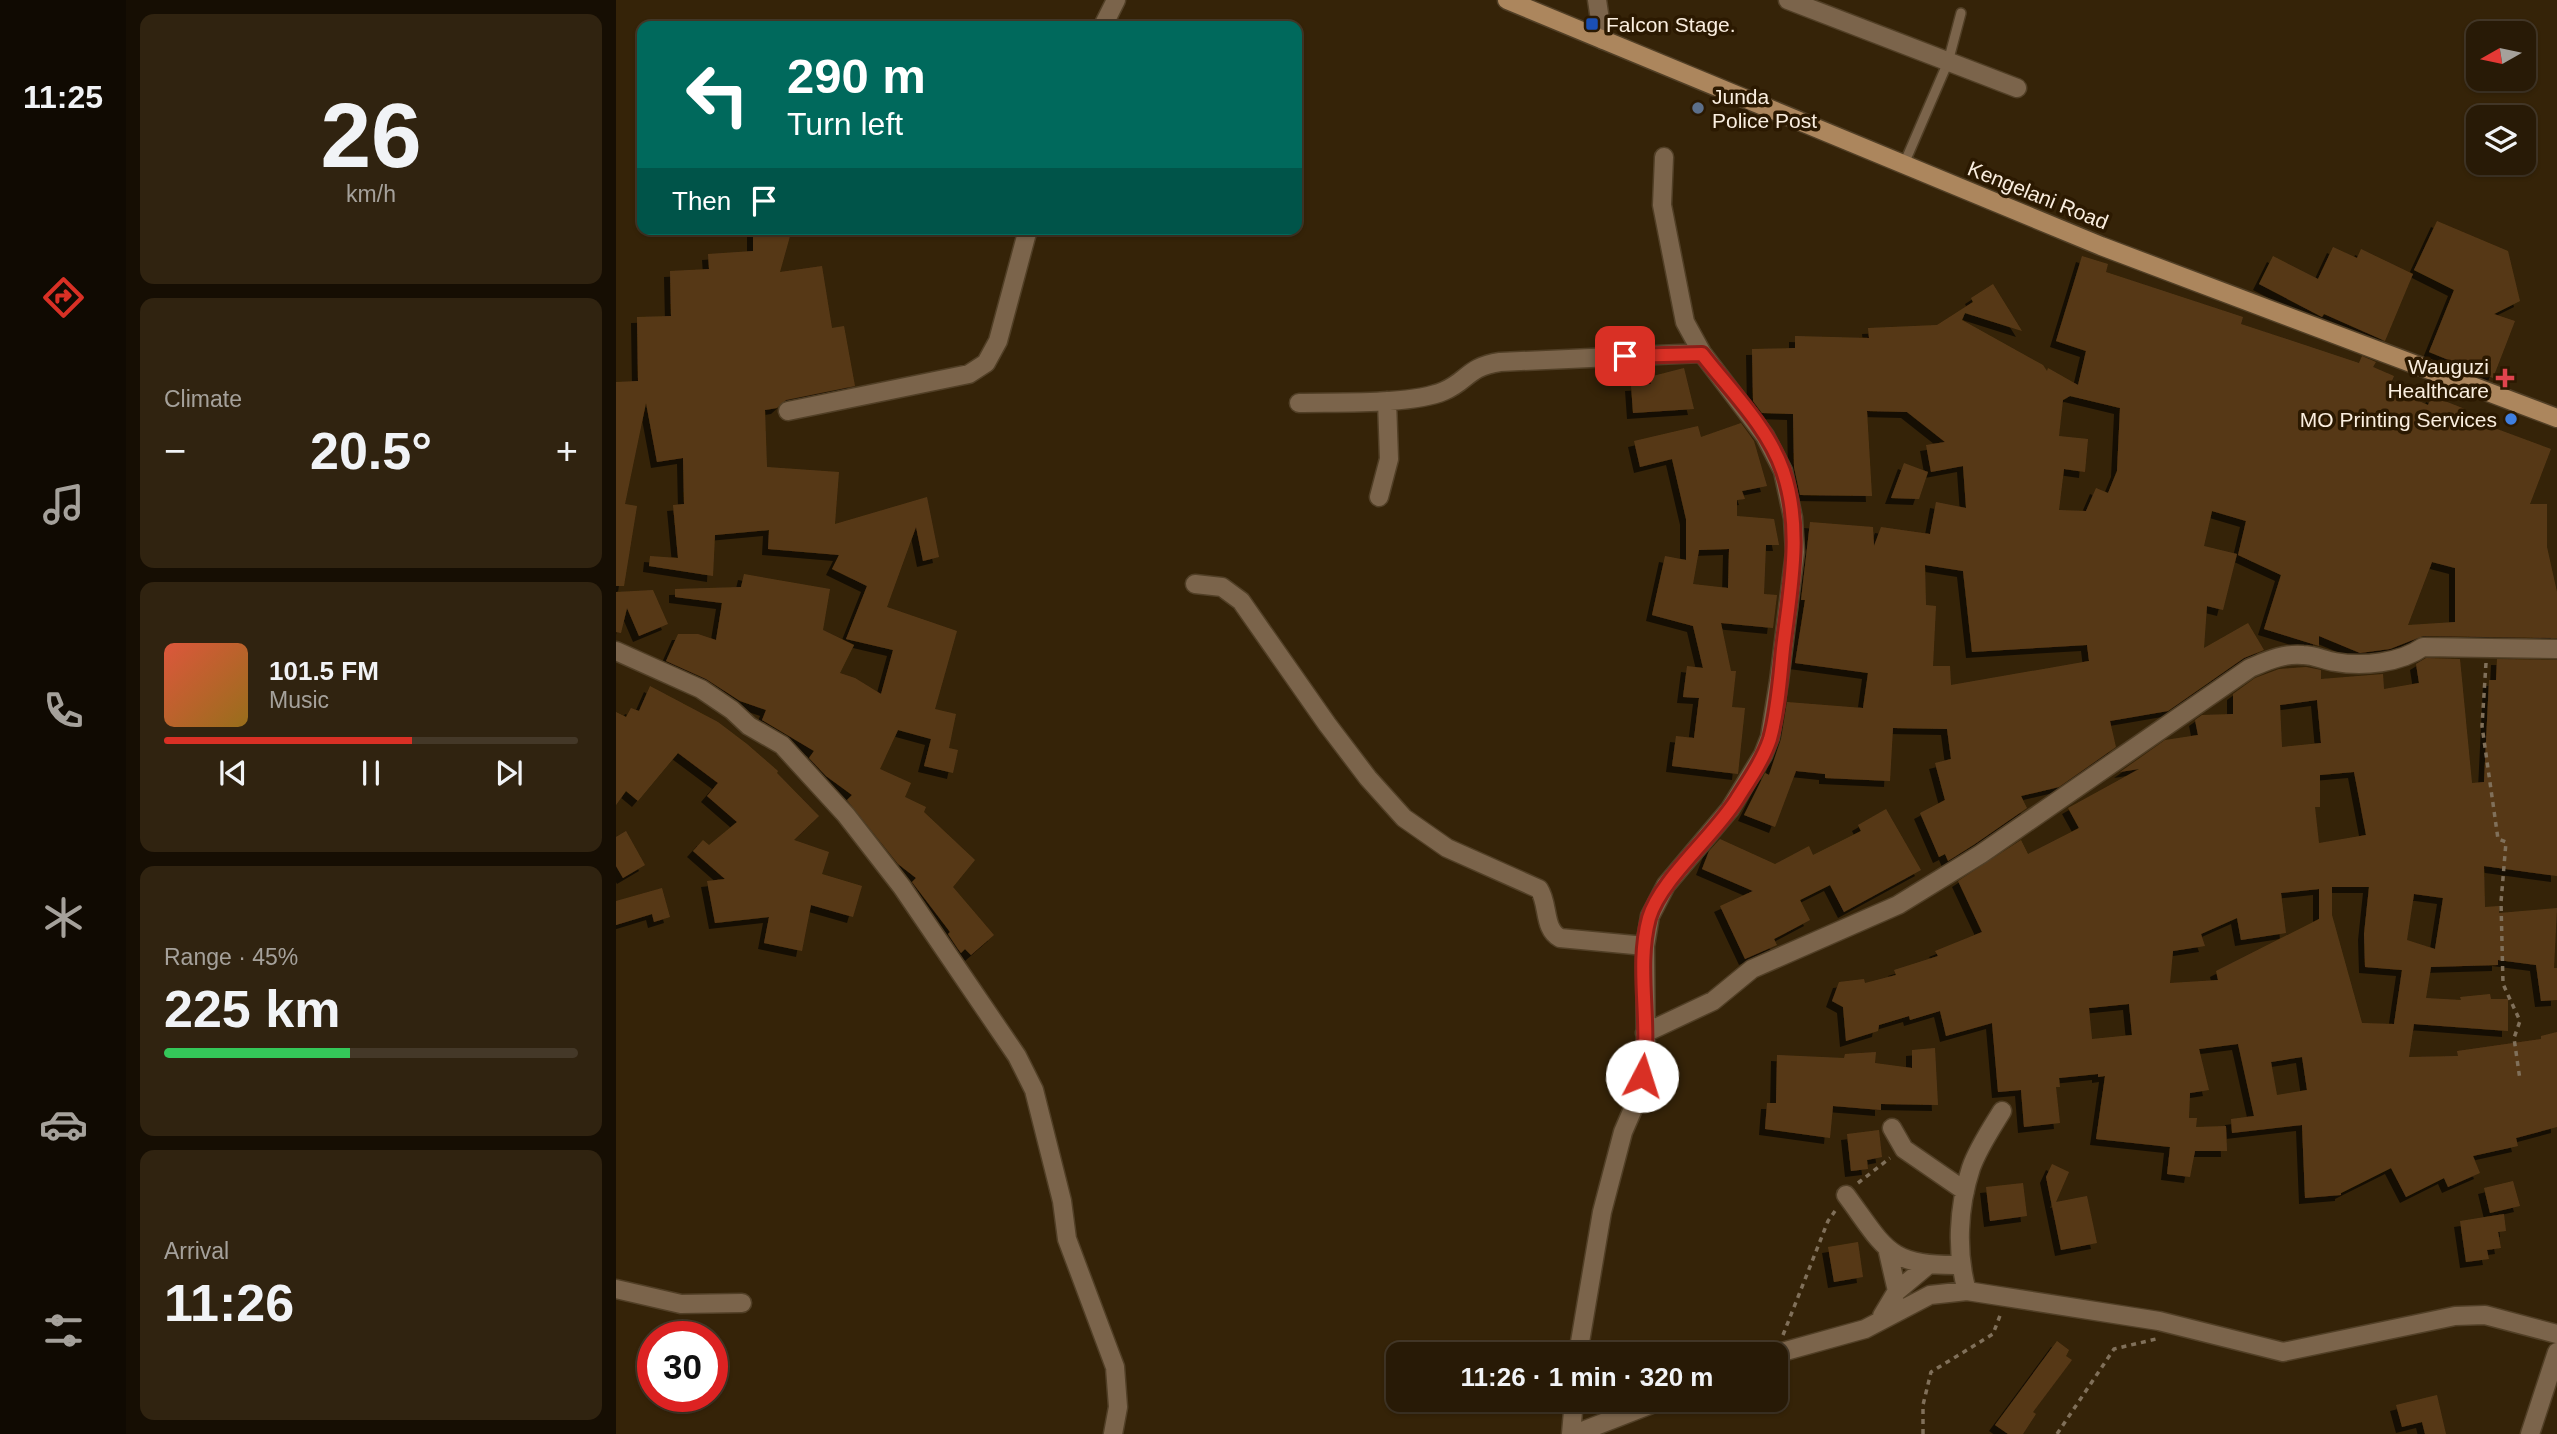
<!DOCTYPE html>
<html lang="en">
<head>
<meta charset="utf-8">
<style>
  :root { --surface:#281a06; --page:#302310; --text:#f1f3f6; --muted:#a5a19b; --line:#443828; --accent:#d93025 }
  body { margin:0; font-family:Arial,sans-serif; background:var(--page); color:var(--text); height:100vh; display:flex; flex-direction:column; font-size:26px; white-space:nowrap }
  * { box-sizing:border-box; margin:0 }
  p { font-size:23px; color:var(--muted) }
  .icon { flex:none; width:38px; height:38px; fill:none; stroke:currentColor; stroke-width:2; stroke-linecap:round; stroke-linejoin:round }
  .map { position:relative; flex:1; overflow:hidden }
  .details { display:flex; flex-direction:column; gap:14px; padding:14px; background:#160e03; width:490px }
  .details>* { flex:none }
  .guide { position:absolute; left:21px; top:21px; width:665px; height:214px; border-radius:14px; box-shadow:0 2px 5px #0004,0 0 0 2px var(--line); background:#00695c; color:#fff; overflow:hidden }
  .needle { width:46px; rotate:261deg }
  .fabs { position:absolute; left:1850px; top:21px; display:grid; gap:14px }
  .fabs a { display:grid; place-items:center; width:70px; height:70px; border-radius:14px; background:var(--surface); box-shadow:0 2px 5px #0004,0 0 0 2px var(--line); font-size:35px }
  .speed { position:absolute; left:21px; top:1321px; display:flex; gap:14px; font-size:35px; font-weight:700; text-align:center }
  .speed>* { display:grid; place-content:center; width:91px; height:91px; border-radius:50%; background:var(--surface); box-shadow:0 2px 5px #0004,0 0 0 2px var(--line); line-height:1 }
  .speed .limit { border:10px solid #d22; background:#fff; color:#111 }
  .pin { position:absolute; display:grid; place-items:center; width:60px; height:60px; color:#fff; margin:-30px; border-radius:14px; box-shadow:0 4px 10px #0006 }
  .me { position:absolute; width:77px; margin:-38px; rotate:5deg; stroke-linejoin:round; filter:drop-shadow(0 0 5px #0008) }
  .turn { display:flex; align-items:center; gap:24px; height:147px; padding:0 35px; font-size:32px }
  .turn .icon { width:91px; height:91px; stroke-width:2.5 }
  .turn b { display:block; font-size:49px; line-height:60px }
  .then { display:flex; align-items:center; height:66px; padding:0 35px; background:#0003; gap:14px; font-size:26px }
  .big { font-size:52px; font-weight:600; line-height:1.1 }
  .details .widget { flex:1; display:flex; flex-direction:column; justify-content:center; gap:10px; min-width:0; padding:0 24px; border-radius:14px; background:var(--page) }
  .details .dial { align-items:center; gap:0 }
  .dial b { font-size:91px; line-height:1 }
  .song { display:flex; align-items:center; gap:21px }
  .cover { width:84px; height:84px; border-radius:10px; background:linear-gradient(135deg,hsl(10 70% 55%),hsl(40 70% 35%)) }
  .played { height:7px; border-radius:4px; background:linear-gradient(90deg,var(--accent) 60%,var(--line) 60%) }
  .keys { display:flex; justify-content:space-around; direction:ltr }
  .heat { display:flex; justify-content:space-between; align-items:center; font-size:38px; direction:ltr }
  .charge { height:10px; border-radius:5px; background:linear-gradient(90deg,#34c759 45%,var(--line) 0) }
  .trip { position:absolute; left:770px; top:1342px; width:402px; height:70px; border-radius:14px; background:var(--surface); box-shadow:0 2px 5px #0004,0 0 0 2px var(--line); font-weight:600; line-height:70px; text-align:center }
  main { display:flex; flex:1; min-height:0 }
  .tabs { display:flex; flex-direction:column; width:126px; justify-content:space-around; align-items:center; background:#100a02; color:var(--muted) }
  .tabs .icon { width:49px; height:49px }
  .tabs .current { color:var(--accent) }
  .tabs b { font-size:32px; color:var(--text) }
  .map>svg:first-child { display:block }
  .building { fill:#573917; fill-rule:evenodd; filter:url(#shadow) }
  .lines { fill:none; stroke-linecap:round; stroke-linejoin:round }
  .service-casing { stroke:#513f26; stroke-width:12 }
  .minor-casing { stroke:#513f26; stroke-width:21 }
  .secondary-casing { stroke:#513f26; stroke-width:21 }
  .path { stroke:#80705a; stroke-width:3.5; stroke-dasharray:5 5; stroke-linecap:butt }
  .service { stroke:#7b644b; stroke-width:9 }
  .minor { stroke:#7b644b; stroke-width:18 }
  .secondary { stroke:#ac865d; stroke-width:18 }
  .route-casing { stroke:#8d1f18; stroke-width:18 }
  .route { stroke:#d93025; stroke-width:12 }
  .transit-dot { fill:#1a4fb4; stroke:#2b1901; stroke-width:2.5 }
  .service-dot { fill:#5c6f8a; stroke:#2b1901; stroke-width:2.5 }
  .health-dot { fill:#e0444e; stroke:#2b1901; stroke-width:2.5 }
  .shop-dot { fill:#3f7fe0; stroke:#2b1901; stroke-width:2.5 }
  .labels { text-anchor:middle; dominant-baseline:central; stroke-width:7; stroke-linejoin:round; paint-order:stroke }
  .poi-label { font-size:21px; fill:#faeedf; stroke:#2b1901; text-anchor:start }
  .street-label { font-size:21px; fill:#faeedf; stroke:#2b1901 }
</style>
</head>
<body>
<main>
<nav class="tabs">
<b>11:25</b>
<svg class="icon current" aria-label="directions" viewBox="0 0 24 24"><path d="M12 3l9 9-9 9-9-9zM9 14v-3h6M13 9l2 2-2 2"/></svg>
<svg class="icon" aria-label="music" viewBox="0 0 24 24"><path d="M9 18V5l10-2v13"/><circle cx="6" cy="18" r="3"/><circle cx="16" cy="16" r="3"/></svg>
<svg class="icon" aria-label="phone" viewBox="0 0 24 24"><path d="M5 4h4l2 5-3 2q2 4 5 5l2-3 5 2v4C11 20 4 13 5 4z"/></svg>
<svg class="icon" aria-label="climate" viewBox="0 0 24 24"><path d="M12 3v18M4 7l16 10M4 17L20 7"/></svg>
<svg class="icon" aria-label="car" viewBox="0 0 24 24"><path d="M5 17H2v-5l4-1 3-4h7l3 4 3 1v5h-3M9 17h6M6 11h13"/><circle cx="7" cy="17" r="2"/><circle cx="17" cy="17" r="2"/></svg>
<svg class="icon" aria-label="filters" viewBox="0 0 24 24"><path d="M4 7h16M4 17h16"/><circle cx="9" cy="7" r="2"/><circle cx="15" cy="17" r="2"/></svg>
</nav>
<section class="details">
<div class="widget dial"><b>26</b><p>km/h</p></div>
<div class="widget"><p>Climate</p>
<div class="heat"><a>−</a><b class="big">20.5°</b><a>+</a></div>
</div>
<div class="widget">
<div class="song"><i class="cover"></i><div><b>101.5 FM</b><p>Music</p></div></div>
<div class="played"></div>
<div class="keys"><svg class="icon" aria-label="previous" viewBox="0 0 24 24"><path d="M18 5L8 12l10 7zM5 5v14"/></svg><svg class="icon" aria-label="pause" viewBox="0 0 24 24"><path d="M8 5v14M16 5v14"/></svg><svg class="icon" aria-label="next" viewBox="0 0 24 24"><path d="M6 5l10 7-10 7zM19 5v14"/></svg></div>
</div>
<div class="widget"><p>Range · 45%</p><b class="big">225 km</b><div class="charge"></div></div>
<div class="widget"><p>Arrival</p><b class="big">11:26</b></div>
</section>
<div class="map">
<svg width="1941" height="1434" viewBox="0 0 1941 1434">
  <defs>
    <filter id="shadow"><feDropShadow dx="-6" dy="6" stdDeviation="0" flood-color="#0009"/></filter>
  </defs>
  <rect width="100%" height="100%" fill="#352308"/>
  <path class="building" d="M 1821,221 L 1892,251 L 1904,301 L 1878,314 L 1899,321 L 1877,378 L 1813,352 L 1838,290 L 1798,270 Z
    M 137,229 L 176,229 L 164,272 L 206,266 L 216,328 L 228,326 L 239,386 L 170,400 L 161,408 L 149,410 L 151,467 L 223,472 L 219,524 L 311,497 L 323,557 L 307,561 L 300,527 L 271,607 L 341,631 L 319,709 L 340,714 L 333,748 L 342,750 L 337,773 L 308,766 L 315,739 L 282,730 L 264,769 L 295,783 L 289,797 L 310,807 L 308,812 L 359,860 L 337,887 L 378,935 L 355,955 L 349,949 L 345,953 L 342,949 L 332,934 L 334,932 L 296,882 L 300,878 L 282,864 L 231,800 L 236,795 L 210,776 L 193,758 L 198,751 L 146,720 L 150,710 L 124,701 L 90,679 L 50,661 L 62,634 L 82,634 L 100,640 L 106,603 L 59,597 L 59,589 L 125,587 L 128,574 L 214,589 L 207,630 L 238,645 L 224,673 L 239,678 L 265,694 L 277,650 L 230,639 L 251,586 L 216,569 L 223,555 L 152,549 L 153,530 L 99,535 L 97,576 L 33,566 L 34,556 L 62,558 L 57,505 L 68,504 L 67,458 L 41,462 L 30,403 L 9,504 L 21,506 L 8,586 L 0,586 L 0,382 L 22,381 L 21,317 L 55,316 L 54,271 L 93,269 L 92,254 L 137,251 Z
    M 1717,247 L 1741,258 L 1745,249 L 1797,274 L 1769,341 L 1708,314 L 1706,317 L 1643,284 L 1657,256 L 1702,279 Z
    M 1466,256 L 1492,264 L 1490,272 L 1627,317 L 1625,324 L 1743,363 L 1746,356 L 1760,362 L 1757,367 L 1778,376 L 1773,388 L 1812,405 L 1816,396 L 1849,409 L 1846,416 L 1935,449 L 1914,504 L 1931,504 L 1931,547 L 1941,592 L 1941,638 L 1807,636 L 1774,649 L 1744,653 L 1703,636 L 1703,646 L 1648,629 L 1665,575 L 1622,555 L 1630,521 L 1596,511 L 1588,546 L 1621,554 L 1607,610 L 1591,606 L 1588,648 L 1632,623 L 1648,650 L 1628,658 L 1552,711 L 1494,721 L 1500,747 L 1443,787 L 1405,796 L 1411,808 L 1359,844 L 1332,861 L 1329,854 L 1323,857 L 1304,813 L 1329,800 L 1319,763 L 1335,759 L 1331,729 L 1277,728 L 1274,781 L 1209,778 L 1209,774 L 1180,771 L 1159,827 L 1128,815 L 1149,773 L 1153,775 L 1165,739 L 1171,702 L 1247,708 L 1252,673 L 1179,663 L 1189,600 L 1185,600 L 1194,522 L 1257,527 L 1258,546 L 1265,527 L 1314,534 L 1320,502 L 1350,508 L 1347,466 L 1315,472 L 1310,445 L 1329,442 L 1291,412 L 1251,411 L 1256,496 L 1184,495 L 1178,467 L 1177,414 L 1146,413 L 1137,401 L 1136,349 L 1179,348 L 1179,336 L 1253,338 L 1252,328 L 1321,325 L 1357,302 L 1355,298 L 1377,284 L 1406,331 L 1349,313 L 1346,320 L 1427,365 L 1431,371 L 1432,368 L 1462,385 L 1470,351 L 1440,341 ZM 1454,396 L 1504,408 L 1501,471 L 1492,493 L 1480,488 L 1470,511 L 1443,510 L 1448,469 L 1469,472 L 1472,439 L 1443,436 L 1447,400 ZM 1816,562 L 1839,568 L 1839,622 L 1792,625 ZM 1309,565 L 1347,571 L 1356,652 L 1471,645 L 1473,661 L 1335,685 L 1334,666 L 1317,666 L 1320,606 L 1310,605 Z
    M 1068,368 L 1078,409 L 1017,413 L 1015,385 L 1035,384 L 1033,377 Z
    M 1125,423 L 1138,441 L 1151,486 L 1126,491 L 1129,499 L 1121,500 L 1121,516 L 1158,519 L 1163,545 L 1150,545 L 1148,594 L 1161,595 L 1157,628 L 1105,623 L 1115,671 L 1120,671 L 1116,707 L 1129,708 L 1122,774 L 1056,766 L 1060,736 L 1078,738 L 1083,698 L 1067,697 L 1071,666 L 1087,668 L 1077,626 L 1036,615 L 1049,556 L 1070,560 L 1070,519 L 1056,459 L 1024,467 L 1018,441 L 1082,426 L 1085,437 ZM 1113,549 L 1112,588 L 1077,584 L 1083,550 Z
    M 1288,463 L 1312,472 L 1303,499 L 1275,498 Z
    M 37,590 L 52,624 L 23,636 L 11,608 L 5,633 L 0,632 L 0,592 Z
    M 1810,658 L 1844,659 L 1856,783 L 1868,782 L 1873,680 L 1880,680 L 1881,659 L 1941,660 L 1941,876 L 1868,866 L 1869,907 L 1883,906 L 1883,913 L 1941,908 L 1938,968 L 1941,968 L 1941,1000 L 1925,1001 L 1920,965 L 1882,960 L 1882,965 L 1815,967 L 1810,998 L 1845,1000 L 1844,997 L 1874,994 L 1875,999 L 1892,999 L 1892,1031 L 1798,1024 L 1793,1057 L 1842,1056 L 1841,1051 L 1925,1039 L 1925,1036 L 1941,1032 L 1941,1127 L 1900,1138 L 1902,1146 L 1857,1156 L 1864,1173 L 1832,1187 L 1828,1178 L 1790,1197 L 1775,1168 L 1725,1193 L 1725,1195 L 1689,1198 L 1686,1125 L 1616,1133 L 1615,1119 L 1638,1116 L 1622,1044 L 1583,1049 L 1593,1090 L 1574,1093 L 1573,1118 L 1581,1118 L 1580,1127 L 1610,1126 L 1611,1151 L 1579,1151 L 1574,1177 L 1551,1174 L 1554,1147 L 1480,1139 L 1489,1076 L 1482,1077 L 1482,1074 L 1443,1078 L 1444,1087 L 1440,1087 L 1444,1123 L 1408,1127 L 1405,1090 L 1382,1092 L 1376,1023 L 1330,1036 L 1324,1011 L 1294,1020 L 1293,1016 L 1263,1025 L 1262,1031 L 1230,1041 L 1227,1007 L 1216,1001 L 1223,982 L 1248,979 L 1249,983 L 1280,975 L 1278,970 L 1322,956 L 1319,951 L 1366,932 L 1342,881 L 1405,840 L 1412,854 L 1463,828 L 1452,808 L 1523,769 L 1504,772 L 1549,740 L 1582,735 L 1579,720 L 1586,715 L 1617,714 L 1617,694 L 1639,678 L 1663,669 L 1690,667 L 1705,670 L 1705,679 L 1767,674 L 1768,689 L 1803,683 L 1800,664 ZM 1701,700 L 1705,743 L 1666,747 L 1664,705 ZM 1738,772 L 1750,835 L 1703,843 L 1699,807 L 1704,807 L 1704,775 ZM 1716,887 L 1753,887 L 1748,934 L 1749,967 L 1786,970 L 1778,1024 L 1746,1023 L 1716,915 ZM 1703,889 L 1703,919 L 1600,971 L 1602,980 L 1554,983 L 1557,951 L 1589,946 L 1585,934 L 1621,918 L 1625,940 L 1670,933 L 1665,893 ZM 1798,894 L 1827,898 L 1819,949 L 1791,940 ZM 1513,1004 L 1516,1035 L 1476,1039 L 1473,1008 ZM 1686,1057 L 1691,1090 L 1661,1095 L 1655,1062 Z
    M 34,686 L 102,722 L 131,744 L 162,771 L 161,773 L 203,816 L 178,840 L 213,852 L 206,874 L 246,886 L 237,917 L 195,905 L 186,951 L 148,943 L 153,917 L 99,923 L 91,881 L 109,879 L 77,851 L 87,840 L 93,845 L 121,822 L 91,796 L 102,783 L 62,753 L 22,801 L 10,791 L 0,805 L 0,712 L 10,717 L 15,708 L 23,711 Z
    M 1270,809 L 1305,870 L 1228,912 L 1214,885 L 1184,900 L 1194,920 L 1158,939 L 1161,945 L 1129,959 L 1104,906 L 1137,891 L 1086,869 L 1093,851 L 1104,839 L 1159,864 L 1193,846 L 1197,855 L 1245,831 L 1242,825 Z
    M 10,831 L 29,865 L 7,878 L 0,866 L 0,837 Z
    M 46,888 L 54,917 L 38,922 L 36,914 L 0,925 L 0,901 Z
    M 1319,1048 L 1322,1105 L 1265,1104 L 1265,1110 L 1217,1106 L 1214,1138 L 1149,1129 L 1151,1103 L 1160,1103 L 1161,1055 L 1228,1058 L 1229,1054 L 1260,1052 L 1259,1063 L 1296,1068 L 1296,1050 Z
    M 1263,1130 L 1266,1157 L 1251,1160 L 1252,1169 L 1235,1171 L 1231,1134 Z
    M 1436,1164 L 1453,1172 L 1440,1202 L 1471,1196 L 1481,1243 L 1445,1250 L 1430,1177 Z
    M 1897,1181 L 1904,1206 L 1874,1213 L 1868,1188 Z
    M 1407,1183 L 1411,1216 L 1374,1221 L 1370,1187 Z
    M 1888,1214 L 1890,1231 L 1882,1232 L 1885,1248 L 1871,1250 L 1873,1259 L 1850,1262 L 1844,1221 Z
    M 1242,1242 L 1247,1277 L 1218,1282 L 1212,1247 Z
    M 1441,1341 L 1453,1350 L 1450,1356 L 1456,1360 L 1417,1412 L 1420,1414 L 1407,1434 L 1392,1434 L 1379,1425 Z
    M 1821,1395 L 1830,1434 L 1809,1434 L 1806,1422 L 1786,1427 L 1780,1405 Z"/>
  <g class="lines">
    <defs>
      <path id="service" d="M 1288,164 L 1332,62 L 1345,13"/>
      <path id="minor" d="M 981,0 L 987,40
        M 1172,0 L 1401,88
        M 487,26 L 500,0
        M 683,403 C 720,402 796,405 828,391 C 852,381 851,367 884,362 L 1086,353
        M 172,411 L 353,374 L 370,363 L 382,341 L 412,229
        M 763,497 L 773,459 L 771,401
        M 579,584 L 606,587 L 625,601 L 711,724 L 752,778 L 788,818 L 831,848 L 923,889 C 933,904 927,929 944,938 L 1029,946
        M 0,651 L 85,689 L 116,710 L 133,726 L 166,745 L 230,815 L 286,887 L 401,1056 L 418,1090 L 446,1201 L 451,1239 L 499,1367 L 502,1407 L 497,1434
        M 1029,1033 L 1097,1001 L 1136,969 L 1282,905 L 1365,854 L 1634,668 C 1651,661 1668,653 1687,655 C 1697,655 1708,660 1719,662 C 1747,667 1784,663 1807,647 L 1941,649
        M 1276,1128 L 1288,1149 L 1349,1191
        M 1230,1195 C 1270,1249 1271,1266 1344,1265
        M 1272,1252 L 1281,1291
        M 0,1289 L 65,1304 L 126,1303
        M 1351,1291 C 1340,1253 1342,1207 1355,1168 C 1362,1148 1375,1129 1386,1111
        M 1266,1316 L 1281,1291 L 1312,1265
        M 962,1354 L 986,1212 L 1007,1132 L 1023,1095 L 1030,1057 L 1029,946 L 1034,916 L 1050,885 L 1114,809 L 1147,755 L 1154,737 L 1163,681 L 1179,552 L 1177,518 L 1167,471 L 1149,436 L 1086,353 L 1069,322 L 1046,205 L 1048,157
        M 1159,1354 L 1249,1329 L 1314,1295 L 1351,1291 L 1543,1321 L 1667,1352 L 1839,1316 L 1869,1315 L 1941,1334
        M 955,1434 L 958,1400
        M 959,1434 L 1046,1400
        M 1914,1434 L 1941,1352"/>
      <path id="secondary" d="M 891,0 L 1485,246 L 1941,418"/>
    </defs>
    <use href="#service" class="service-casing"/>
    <use href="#minor" class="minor-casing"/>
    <use href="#secondary" class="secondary-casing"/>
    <path class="path" d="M 1870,663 L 1866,726 L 1882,839 L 1890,842 L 1885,902 L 1887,984 L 1904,1021 L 1898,1038 L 1904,1080
      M 1242,1183 L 1274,1158
      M 1167,1335 L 1212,1221 L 1219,1211
      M 1307,1434 L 1307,1405 L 1315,1372 L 1377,1334 L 1385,1313
      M 1441,1434 L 1498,1349 L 1540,1339"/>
    <use href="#service" class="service"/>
    <use href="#minor" class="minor"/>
    <use href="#secondary" class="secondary"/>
  </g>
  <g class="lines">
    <defs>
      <path id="route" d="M 1009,356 L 1086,354 C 1113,389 1152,427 1167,471 C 1187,529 1174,590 1167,649 C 1164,678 1162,710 1154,739 C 1147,760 1133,780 1121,799 C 1098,836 1044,880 1033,918 C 1019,969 1036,1025 1026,1076"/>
    </defs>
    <use href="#route" class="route-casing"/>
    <use href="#route" class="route"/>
  </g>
  <rect class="transit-dot" x="969" y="17" width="14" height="14" rx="3.5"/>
  <circle class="service-dot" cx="1082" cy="108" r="7"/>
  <path class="health-dot" d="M1885.5 367.5h7v7h7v7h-7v7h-7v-7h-7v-7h7z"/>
  <circle class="shop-dot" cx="1895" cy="419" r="7"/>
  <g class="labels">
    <g class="poi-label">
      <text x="990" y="24">Falcon Stage.</text>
      <text x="1096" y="96">Junda<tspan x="1096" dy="24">Police Post</tspan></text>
      <text x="1873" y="366" text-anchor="end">Wauguzi<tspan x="1873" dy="24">Healthcare</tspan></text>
      <text x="1881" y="419" text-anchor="end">MO Printing Services</text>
    </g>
    <g class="street-label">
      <text transform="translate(1422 195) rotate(22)">Kengelani Road</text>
    </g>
  </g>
</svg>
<div class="fabs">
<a><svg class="needle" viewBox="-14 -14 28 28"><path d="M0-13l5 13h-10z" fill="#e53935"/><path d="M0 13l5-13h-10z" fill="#a5a19b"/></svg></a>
<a><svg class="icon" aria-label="layers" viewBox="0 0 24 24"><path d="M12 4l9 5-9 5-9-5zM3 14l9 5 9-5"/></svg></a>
</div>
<div class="speed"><div class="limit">30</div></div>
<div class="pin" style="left:1009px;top:356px;background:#d93025"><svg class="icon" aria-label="arrive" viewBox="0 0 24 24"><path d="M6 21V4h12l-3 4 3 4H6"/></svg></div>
<svg class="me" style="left:1026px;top:1076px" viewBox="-20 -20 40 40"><circle r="19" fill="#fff"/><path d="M0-13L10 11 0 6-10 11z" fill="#d93025"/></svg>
<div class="trip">11:26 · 1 min · 320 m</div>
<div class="guide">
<div class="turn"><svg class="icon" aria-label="left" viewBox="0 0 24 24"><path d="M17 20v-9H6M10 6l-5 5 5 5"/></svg><div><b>290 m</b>Turn left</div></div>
<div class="then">Then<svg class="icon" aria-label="arrive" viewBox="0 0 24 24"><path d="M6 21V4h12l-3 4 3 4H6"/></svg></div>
</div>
</div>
</main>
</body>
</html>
